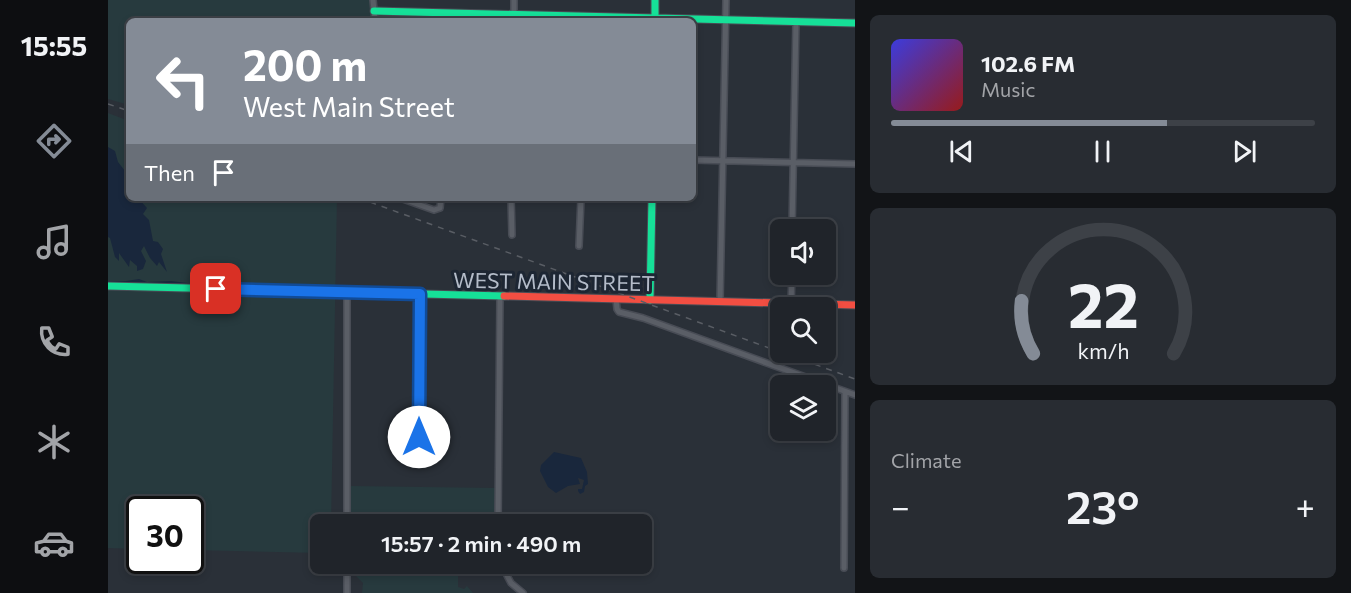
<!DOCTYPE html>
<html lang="en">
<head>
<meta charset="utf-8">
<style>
  :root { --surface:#20242a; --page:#282c32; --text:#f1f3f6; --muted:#a2a4a8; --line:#3d4147; --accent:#848b96 }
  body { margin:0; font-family:Commissioner,sans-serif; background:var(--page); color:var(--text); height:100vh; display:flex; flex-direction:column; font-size:22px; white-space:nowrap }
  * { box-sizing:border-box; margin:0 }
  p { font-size:20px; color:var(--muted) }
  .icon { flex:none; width:33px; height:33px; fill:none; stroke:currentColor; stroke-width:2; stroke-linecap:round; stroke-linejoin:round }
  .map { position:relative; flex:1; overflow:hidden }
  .sheet { display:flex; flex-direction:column; gap:15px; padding:15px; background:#121417; width:496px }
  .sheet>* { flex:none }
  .guide { position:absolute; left:18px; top:18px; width:570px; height:183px; border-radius:9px; box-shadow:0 3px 9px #0003,0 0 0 2px var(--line); background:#848b96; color:#fff; overflow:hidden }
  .fabs { position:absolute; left:662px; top:219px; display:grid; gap:12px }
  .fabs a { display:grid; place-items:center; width:66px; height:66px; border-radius:9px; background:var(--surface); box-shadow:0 3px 9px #0003,0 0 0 2px var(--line); font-size:30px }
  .speed { position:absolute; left:18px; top:496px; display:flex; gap:12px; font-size:30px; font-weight:700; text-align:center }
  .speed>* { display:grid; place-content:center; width:78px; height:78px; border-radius:50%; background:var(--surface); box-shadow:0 3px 9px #0003,0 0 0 2px var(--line); line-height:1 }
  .speed .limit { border:3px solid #111; border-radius:9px; background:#fff; color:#111 }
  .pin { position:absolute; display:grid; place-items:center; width:51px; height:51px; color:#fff; margin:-26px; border-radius:12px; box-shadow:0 3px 9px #0006 }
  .me { position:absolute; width:66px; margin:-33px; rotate:0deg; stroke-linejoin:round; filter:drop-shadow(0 0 4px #0008) }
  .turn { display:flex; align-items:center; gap:21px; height:126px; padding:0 18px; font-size:27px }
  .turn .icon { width:78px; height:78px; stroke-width:2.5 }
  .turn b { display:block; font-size:42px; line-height:51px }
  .then { display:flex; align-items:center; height:57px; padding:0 18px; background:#0003; gap:12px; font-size:22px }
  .big { font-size:45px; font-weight:600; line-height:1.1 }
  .sheet .widget { flex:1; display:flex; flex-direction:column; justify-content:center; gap:9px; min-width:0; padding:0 21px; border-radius:9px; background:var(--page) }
  .sheet .dial { align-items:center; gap:0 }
  .dial svg { height:156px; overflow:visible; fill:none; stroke:var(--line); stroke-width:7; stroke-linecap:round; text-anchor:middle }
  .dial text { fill:var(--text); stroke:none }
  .song { display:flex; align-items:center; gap:18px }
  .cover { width:72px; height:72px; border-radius:9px; background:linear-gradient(135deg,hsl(240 70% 55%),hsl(0 70% 35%)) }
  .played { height:6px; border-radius:3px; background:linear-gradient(90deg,var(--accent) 65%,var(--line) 65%) }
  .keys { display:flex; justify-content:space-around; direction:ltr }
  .heat { display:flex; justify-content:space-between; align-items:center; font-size:33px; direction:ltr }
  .trip { position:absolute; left:202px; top:514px; width:342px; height:60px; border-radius:9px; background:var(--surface); box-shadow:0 3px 9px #0003,0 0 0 2px var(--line); font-weight:600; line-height:60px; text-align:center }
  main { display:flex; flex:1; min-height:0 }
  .tabs { display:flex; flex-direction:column; width:108px; justify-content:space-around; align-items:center; background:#0d0e11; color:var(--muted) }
  .tabs .icon { width:42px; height:42px }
  .tabs .on { color:var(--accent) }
  .tabs b { font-size:27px; color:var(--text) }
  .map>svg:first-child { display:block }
  .green { fill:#273a3e }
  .water { fill:#19273c }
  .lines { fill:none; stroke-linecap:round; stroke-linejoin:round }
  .street-casing { stroke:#484c55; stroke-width:8 }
  .fast-casing { stroke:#484c55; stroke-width:9 }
  .jam-casing { stroke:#484c55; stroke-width:9 }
  .street { stroke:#5a5e66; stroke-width:5 }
  .fast { stroke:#16e098; stroke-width:7 }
  .jam { stroke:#f24e42; stroke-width:7 }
  .rail { stroke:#595d64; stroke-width:1.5; stroke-dasharray:6 6; stroke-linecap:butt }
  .route-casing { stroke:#114b97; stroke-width:15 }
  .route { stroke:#1a73e8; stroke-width:10 }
  .labels { text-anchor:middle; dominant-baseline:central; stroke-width:6; stroke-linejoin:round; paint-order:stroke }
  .street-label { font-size:21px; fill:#b4bcc9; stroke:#1d2633 }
</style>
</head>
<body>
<main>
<nav class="tabs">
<b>15:55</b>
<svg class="icon on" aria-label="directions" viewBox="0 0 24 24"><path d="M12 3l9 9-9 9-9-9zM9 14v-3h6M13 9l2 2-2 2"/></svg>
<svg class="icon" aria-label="music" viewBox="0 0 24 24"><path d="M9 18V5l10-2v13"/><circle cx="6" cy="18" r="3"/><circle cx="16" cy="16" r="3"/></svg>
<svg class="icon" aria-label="phone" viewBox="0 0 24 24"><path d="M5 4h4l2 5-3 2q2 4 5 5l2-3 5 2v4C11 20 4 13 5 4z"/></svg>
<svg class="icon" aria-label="climate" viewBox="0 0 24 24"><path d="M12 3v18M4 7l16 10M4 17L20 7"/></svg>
<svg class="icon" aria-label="car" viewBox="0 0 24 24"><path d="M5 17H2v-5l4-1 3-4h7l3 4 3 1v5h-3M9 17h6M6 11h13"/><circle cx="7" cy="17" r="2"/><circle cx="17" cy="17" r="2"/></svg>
</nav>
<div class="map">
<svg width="747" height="593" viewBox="0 0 747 593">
  <rect width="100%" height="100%" fill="#2a3038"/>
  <path class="green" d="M 0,0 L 263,0 L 263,21 L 21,21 L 21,105 L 0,99 Z
    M 0,113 L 21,121 L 21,198 L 229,198 L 223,525 L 213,525 L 213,553 L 83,550 L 82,510 L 32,510 L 31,549 L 0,548 Z
    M 242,486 L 387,488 L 386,525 L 242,525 Z
    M 242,564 L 371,564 L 363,572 L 352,572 L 350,576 L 350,587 L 356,589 L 359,586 L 365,593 L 254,593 L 255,583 L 242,570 Z"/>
  <path class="water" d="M 0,147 L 7,151 L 10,162 L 17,171 L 21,171 L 21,198 L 30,198 L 39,208 L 35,214 L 41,220 L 45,241 L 50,242 L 55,249 L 53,254 L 59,272 L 51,262 L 49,266 L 42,258 L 36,246 L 33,251 L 38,261 L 35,269 L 29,271 L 29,266 L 22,260 L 21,267 L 11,253 L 11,261 L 7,257 L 2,238 L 0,237 Z
    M 31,279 L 39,282 L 63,281 L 87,284 L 142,285 L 149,287 L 0,283 L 0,281 L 18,281 Z
    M 446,452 L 473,458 L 479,472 L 480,484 L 477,486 L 476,492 L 472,494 L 470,491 L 470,489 L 474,489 L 476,480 L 470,478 L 472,484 L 460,486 L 448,493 L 440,487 L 432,471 L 433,465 Z"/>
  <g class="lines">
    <defs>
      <path id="street" d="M 265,0 L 267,21
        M 406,21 L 406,0
        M 585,160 L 747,164
        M 292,198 L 326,210 L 332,208 L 333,198
        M 403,198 L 404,235
        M 684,230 L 688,21
        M 471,246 L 473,198
        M 508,299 L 509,309 L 511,312 L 535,318 L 747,395
        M 612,302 L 618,0
        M 683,304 L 684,274
        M 311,437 L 312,294
        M 239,525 L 239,292
        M 390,525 L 392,297
        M 239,564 L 239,593
        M 393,564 L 403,583 L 415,593
        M 736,568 L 737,392"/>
      <path id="fast" d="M 547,0 L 547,21
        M 266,11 L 747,23
        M 0,286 L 396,296
        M 542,300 L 544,198"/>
      <path id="jam" d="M 396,296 L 747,305"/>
    </defs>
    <use href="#street" class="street-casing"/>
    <use href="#fast" class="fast-casing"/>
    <use href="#jam" class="jam-casing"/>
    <use href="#street" class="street"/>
    <use href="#fast" class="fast"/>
    <use href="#jam" class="jam"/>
    <path class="rail" d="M 0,104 L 21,111
      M 251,198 L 672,352
      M 673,352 L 747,379"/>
  </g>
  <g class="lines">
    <defs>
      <path id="route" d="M 108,289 L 312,294 L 311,437"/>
    </defs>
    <use href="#route" class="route-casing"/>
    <use href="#route" class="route"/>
  </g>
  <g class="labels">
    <g class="street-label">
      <text transform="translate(446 281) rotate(1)">WEST MAIN STREET</text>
    </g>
  </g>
</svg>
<div class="fabs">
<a><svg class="icon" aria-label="sound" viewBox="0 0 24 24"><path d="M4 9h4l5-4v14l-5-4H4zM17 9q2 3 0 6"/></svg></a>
<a><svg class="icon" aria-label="search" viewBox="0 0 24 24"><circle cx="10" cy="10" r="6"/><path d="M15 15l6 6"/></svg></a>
<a><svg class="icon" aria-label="layers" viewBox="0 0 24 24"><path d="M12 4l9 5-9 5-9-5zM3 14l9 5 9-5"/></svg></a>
</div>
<div class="speed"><div class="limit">30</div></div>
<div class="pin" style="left:108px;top:289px;background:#d93025"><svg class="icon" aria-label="arrive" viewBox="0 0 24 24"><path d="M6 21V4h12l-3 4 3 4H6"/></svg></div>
<svg class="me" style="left:311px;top:437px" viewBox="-20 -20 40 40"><circle r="19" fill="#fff"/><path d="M0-13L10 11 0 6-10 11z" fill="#1a73e8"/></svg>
<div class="trip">15:57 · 2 min · 490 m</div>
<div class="guide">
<div class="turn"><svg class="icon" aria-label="left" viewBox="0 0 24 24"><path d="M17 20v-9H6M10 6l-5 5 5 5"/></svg><div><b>200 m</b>West Main Street</div></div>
<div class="then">Then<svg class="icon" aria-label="arrive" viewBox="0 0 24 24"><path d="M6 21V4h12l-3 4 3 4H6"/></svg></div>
</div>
</div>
<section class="sheet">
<div class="widget">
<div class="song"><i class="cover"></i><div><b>102.6 FM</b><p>Music</p></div></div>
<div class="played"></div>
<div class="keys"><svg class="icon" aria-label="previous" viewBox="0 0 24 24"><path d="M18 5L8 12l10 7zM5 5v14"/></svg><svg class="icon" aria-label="pause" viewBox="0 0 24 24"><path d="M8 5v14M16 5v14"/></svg><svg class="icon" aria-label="next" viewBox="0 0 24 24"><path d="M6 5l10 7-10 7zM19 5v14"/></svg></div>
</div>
<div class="widget dial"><svg viewBox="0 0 100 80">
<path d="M14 69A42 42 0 1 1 86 69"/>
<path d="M14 69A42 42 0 0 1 8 42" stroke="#848b96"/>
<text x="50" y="56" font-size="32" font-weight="700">22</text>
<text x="50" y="72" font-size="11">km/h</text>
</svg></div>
<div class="widget"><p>Climate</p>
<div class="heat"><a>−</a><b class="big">23°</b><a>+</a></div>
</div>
</section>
</main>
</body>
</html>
